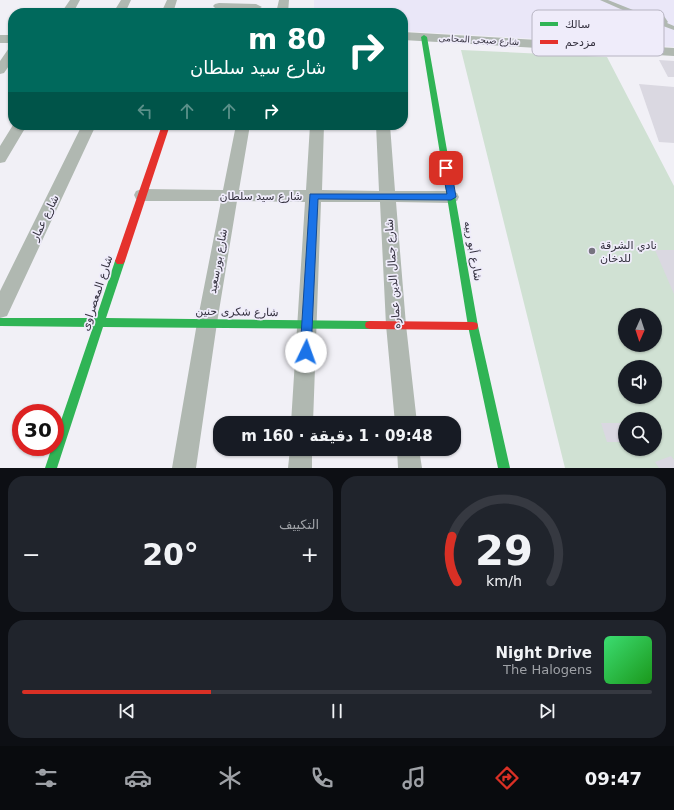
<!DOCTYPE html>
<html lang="ar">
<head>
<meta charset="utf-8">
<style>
  :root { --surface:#171b24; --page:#20242c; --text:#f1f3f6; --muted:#9ea1a6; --line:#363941; --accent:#d93025 }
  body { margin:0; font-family:"DejaVu Sans",Cairo,sans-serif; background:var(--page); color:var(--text); direction:rtl; height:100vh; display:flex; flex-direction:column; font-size:15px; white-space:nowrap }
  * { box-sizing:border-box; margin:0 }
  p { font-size:13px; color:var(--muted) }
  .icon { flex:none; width:22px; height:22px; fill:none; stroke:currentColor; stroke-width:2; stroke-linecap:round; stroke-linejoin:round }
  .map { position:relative; height:468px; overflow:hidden; direction:ltr }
  .drawer { display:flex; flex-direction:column; gap:8px; padding:8px; background:#0d0f14; flex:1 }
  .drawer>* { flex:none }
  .banner { position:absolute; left:8px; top:8px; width:400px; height:122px; border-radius:16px; box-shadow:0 1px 3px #0004; direction:rtl; background:#00695c; color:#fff; overflow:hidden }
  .needle { width:26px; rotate:183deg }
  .fabs { position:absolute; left:618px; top:308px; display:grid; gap:8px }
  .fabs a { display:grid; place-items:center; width:44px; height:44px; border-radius:50%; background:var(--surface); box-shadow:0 1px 3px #0004; font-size:20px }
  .speed { position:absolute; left:12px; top:404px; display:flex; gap:8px; font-size:20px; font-weight:700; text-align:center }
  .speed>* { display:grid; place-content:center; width:52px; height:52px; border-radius:50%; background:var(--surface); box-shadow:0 1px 3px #0004; line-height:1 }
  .speed .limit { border:6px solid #d22; background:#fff; color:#111 }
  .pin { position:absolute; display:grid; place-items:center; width:34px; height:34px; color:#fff; margin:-17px; border-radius:8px; box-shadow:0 2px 6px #0006 }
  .me { position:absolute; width:44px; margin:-22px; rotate:3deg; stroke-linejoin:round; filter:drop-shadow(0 0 3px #0008) }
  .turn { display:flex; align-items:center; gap:14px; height:84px; padding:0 16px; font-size:18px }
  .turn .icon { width:52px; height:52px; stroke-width:2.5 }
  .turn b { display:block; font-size:28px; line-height:34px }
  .lanes { display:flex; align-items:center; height:38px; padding:0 16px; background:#0003; justify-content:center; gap:20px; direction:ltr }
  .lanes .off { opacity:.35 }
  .big { font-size:30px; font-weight:700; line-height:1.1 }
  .drawer .card { flex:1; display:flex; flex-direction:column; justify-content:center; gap:6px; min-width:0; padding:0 14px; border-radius:16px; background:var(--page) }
  .drawer .dial { align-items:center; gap:0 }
  .dial svg { height:104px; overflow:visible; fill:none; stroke:var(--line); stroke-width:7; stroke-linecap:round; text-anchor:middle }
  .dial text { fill:var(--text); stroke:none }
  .song { display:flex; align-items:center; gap:12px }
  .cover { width:48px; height:48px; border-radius:6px; background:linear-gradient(135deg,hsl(140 70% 55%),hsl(120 70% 35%)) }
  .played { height:4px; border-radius:2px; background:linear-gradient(90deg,var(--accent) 30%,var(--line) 30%) }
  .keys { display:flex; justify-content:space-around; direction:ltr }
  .heat { display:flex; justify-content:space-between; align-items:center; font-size:22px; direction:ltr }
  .drawer .tiles { flex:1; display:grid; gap:8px; grid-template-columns:1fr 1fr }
  .card:last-child { grid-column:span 2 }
  .trip { position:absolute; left:213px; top:416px; width:248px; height:40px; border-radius:16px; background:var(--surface); box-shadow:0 1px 3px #0004; font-weight:700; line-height:40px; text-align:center; direction:rtl }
  .menu { display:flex; height:64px; justify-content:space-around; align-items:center; background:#090b0e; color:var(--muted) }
  .menu .icon { width:28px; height:28px }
  .menu .selected { color:var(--accent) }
  .menu b { font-size:18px; color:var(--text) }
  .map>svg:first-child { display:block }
  .built { fill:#eae7f8 }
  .green { fill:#d0e1d3; fill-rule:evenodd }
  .building { fill:#dad8e1 }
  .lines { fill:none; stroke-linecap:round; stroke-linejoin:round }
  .lane { fill:#b0b8b1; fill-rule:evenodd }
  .street { fill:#b0b8b1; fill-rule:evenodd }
  .fast { fill:#30b455; fill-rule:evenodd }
  .jam { fill:#e5322d; fill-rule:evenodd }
  .route { fill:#1a73e8; stroke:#114b97 }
  .poi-dot { fill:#76747f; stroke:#efecfa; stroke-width:1.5 }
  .labels { text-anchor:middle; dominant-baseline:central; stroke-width:3.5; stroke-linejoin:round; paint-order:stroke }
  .far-street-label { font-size:9px; fill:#34313f; stroke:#efecfa }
  .street-label { font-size:11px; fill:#34313f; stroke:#efecfa }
  .poi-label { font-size:11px; fill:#34313f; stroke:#efecfa; text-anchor:start }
  .key { fill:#efecfa; stroke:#b7b4c2; stroke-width:1 }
  .key-label { font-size:11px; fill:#34313f }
</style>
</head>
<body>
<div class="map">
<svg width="674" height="468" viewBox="0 0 674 468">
  <rect width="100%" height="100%" fill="#f1f0f6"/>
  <path class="built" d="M 314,0 L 674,0 L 674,47 L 403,31 L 403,13 L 314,13 Z"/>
  <path class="green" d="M 461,50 L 607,57 L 674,186 L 674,468 L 565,468 ZM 625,315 L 655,315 L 655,345 L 625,345 ZM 625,367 L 655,367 L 655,397 L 625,397 ZM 625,419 L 655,419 L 655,449 L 625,449 Z"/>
  <path class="building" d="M 659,60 L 674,61 L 674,77 L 668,77 Z
    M 639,84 L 674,87 L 674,143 L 659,142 Z
    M 655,250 L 674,250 L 674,294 Z
    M 601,423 L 624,423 L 625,442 L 607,442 Z
    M 671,456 L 674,460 L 674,468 L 659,468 L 655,462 Z"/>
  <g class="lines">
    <path class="lane" d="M 600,0 L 608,0 L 638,12 L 651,11 L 664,16 L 668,22 L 667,23 L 674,26 L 674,30 L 663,26 L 656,28 L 647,26 L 639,24 L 634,19 L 634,15 ZM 648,14 L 660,18 L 662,22 C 654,26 646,23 639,18 L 640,15 Z"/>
    <path class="street" d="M 70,0 L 80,0 L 73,13 L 61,13 Z
      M 121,0 L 131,0 L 125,13 L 113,13 Z
      M 167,0 L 177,0 L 173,13 L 161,13 Z
      M 279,0 L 289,0 L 288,13 L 276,13 Z
      M 219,3 L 256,4 L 262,7 L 256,10 L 215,8 L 213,6 L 215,4 Z
      M 403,32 L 674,48 L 674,56 L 403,40 Z
      M 0,35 L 13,35 L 13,43 L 0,43 Z
      M 13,47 L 13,60 L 4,73 L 0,74 L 0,61 L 9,48 Z
      M 13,125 L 27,125 L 5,162 L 0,163 L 0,146 Z
      M 82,125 L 96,125 L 7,316 L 0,318 L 0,291 Z
      M 236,125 L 250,125 L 239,190 L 306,190 L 310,125 L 324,125 L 322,190 L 379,191 L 376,125 L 390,125 L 395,191 L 451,191 L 457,193 L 459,197 L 457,201 L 451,203 L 396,202 L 406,325 L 417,423 L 395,423 L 386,325 L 380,202 L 321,202 L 313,423 L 291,423 L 305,202 L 237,201 L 217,323 L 196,468 L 172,468 L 197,323 L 221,201 L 142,201 L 136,199 L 134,195 L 136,191 L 142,189 L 223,190 Z
      M 290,449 L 312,449 L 312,468 L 288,468 Z
      M 397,449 L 419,449 L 422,468 L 398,468 Z"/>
    <path class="fast" d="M 424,35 L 427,37 L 478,326 L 510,468 L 498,468 L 468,326 L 421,37 Z
      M 120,257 L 123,258 L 125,261 L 106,318 L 370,321 L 374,322 L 375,325 L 374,328 L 370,329 L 103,327 L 57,468 L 45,468 L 52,447 L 55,447 L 55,438 L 93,327 L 0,326 L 0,318 L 96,318 L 115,261 L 117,258 Z"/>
    <path class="jam" d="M 162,125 L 170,125 L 125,261 L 123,264 L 117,264 L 115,261 Z
      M 370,321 L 473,322 L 477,323 L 478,326 L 477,329 L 473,330 L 370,329 L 366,328 L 365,325 L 366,322 Z"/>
  </g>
  <path class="route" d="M 446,165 L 451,168 L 456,197 L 451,200 L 318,199 L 311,352 L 309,356 L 306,357 L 302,356 L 300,352 L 310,194 L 447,194 L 442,168 Z"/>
  <circle class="poi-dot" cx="592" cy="251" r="4"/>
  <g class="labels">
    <g class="far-street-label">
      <text transform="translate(479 40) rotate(3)">شارع صبحى المحامى</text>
    </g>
    <g class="street-label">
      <text x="261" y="196">شارع سيد سلطان</text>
      <text transform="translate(45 218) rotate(-64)">شارع عمار</text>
      <text transform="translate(473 251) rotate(80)">شارع أبو ربيه</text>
      <text transform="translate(218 261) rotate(-80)">شارع بورسعيد</text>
      <text transform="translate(393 274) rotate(-94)">شارع جمال الدين عماره</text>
      <text transform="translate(97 293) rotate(-72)">شارع المعصراوى</text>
      <text transform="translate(237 312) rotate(1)">شارع شكرى حنين</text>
    </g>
    <g class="poi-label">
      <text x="600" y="245">نادي الشرقة<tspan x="600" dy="13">للدخان</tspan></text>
    </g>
  </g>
  <rect x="532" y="10" width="132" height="46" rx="6" class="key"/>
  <rect x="540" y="22" width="18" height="4" fill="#30b455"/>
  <rect x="540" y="40" width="18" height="4" fill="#e5322d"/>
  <g class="key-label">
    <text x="565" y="28">سالك</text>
    <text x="565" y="46">مزدحم</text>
  </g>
</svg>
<div class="fabs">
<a><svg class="needle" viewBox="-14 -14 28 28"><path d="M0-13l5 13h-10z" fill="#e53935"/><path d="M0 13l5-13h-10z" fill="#9ea1a6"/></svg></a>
<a><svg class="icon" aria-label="sound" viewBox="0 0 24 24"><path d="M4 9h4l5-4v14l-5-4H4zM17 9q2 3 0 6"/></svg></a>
<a><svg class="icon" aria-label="search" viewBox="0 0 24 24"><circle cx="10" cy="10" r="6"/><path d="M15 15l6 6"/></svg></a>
</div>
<div class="speed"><div class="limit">30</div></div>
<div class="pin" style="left:446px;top:168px;background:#d93025"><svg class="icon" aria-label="arrive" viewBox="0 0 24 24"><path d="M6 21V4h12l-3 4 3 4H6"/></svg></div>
<svg class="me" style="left:306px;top:352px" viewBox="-20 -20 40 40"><circle r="19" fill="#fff"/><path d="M0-13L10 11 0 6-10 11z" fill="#1a73e8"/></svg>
<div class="trip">09:48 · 1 دقيقة · 160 m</div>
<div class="banner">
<div class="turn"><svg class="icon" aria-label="right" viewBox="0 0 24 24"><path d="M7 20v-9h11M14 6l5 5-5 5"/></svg><div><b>80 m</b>شارع سيد سلطان</div></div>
<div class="lanes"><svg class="icon off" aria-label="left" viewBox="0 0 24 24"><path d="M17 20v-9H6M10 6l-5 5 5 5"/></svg><svg class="icon off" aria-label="ahead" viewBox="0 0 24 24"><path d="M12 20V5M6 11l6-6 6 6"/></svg><svg class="icon off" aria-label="ahead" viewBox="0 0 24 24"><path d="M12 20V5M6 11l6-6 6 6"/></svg><svg class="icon" aria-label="right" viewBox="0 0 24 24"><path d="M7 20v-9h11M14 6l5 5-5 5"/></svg></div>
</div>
</div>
<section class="drawer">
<div class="tiles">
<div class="card dial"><svg viewBox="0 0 100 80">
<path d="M14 69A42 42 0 1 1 86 69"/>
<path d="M14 69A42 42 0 0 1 10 34" stroke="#d93025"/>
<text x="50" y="56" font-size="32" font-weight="700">29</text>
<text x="50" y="72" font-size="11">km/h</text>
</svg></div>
<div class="card"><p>التكييف</p>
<div class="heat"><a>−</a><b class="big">20°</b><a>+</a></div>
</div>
<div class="card">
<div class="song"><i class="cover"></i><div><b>Night Drive</b><p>The Halogens</p></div></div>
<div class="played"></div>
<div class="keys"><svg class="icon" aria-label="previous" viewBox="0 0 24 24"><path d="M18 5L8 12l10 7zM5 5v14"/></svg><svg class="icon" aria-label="pause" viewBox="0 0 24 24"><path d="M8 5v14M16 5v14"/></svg><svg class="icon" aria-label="next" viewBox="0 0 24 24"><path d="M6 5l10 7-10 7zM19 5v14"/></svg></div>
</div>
</div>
</section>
<nav class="menu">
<b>09:47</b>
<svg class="icon selected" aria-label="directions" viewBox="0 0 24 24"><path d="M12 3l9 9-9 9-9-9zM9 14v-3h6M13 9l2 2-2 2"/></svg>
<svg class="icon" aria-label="music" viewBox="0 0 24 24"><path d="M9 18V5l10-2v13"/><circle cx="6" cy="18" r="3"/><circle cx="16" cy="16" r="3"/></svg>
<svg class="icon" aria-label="phone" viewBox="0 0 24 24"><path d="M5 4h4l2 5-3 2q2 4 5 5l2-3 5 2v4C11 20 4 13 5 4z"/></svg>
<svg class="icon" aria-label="climate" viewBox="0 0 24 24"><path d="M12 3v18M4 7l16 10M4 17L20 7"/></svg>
<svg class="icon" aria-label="car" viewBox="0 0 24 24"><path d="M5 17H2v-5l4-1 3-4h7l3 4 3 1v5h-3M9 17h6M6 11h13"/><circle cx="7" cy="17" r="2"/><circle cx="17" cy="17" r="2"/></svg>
<svg class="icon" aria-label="filters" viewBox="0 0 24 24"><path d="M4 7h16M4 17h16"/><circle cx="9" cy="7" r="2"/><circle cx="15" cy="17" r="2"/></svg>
</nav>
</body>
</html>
